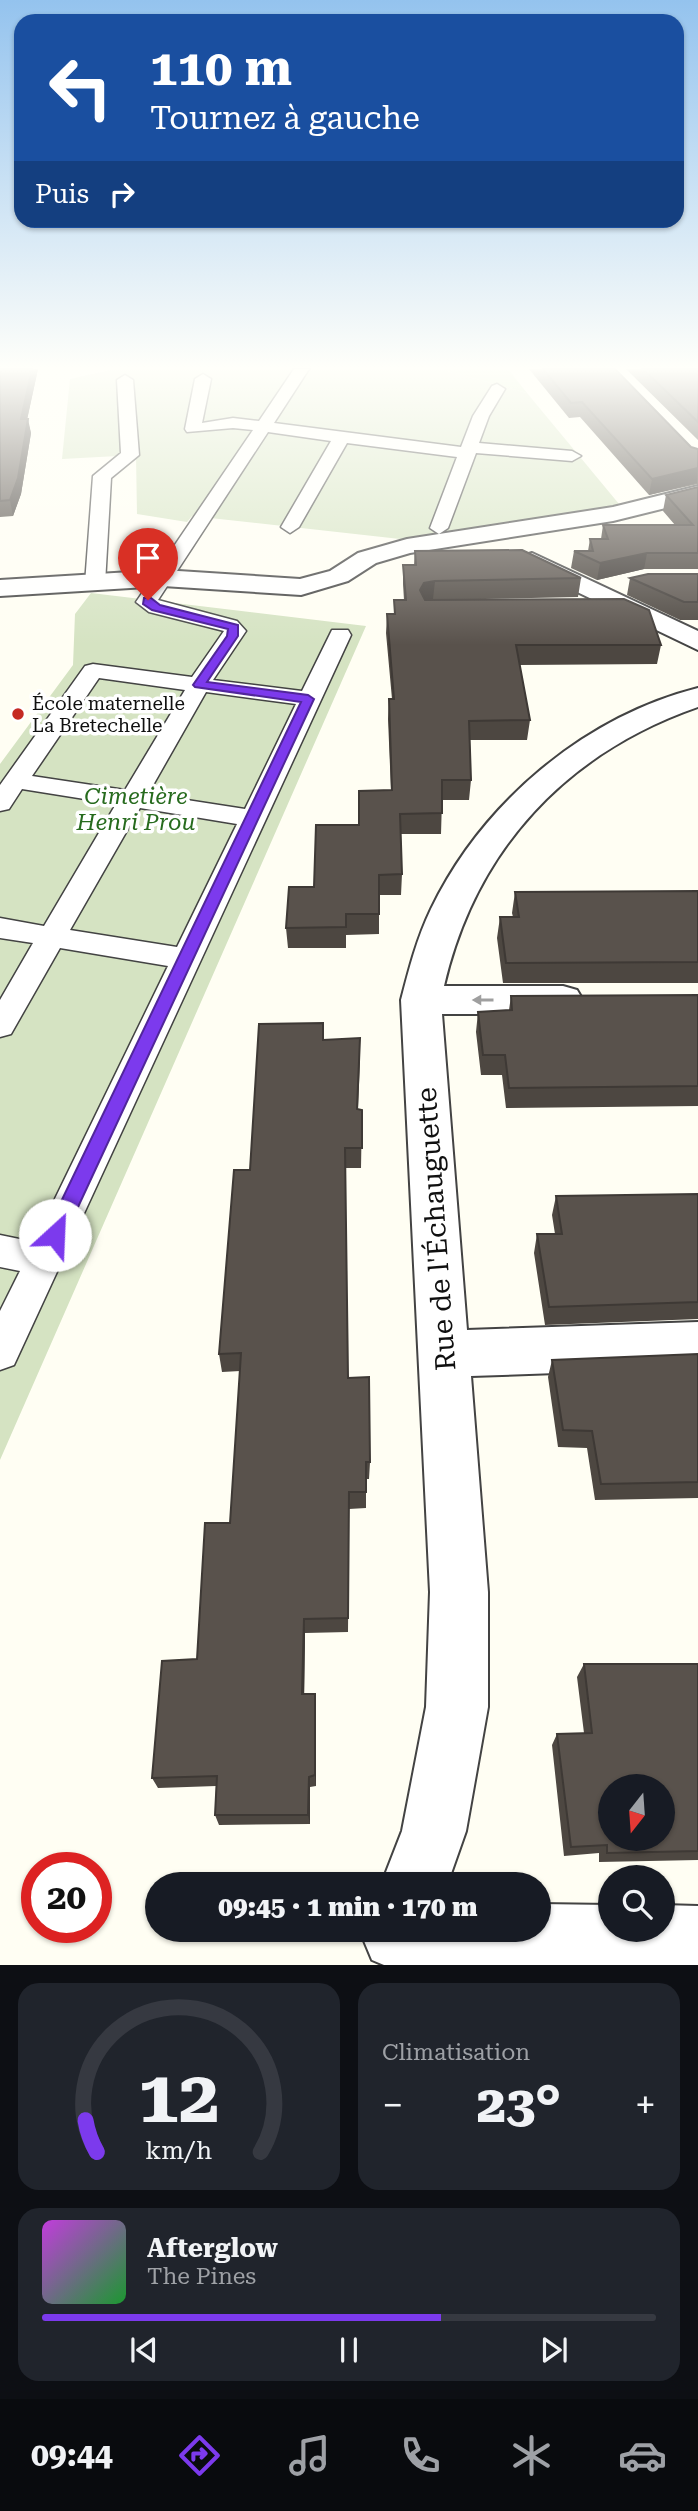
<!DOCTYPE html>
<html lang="fr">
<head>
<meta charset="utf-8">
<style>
  :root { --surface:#171b24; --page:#20242c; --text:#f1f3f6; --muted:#9ea1a6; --line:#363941; --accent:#7c3aed }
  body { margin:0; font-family:"Roboto Serif",serif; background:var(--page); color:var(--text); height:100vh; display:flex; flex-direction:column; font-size:26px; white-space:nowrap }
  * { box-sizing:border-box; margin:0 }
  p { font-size:23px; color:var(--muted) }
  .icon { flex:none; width:38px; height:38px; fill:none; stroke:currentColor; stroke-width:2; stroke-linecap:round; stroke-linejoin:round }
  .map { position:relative; height:1965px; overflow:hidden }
  .details { display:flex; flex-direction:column; gap:18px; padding:18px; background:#0d0f14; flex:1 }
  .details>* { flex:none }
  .banner { position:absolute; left:14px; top:14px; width:670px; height:214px; border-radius:21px; box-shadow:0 2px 5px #0004; background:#1a4fa0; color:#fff; overflow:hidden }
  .needle { width:46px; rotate:197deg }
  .tools { position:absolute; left:598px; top:1774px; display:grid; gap:14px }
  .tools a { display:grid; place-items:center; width:77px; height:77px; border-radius:50%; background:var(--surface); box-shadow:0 2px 5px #0004; font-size:35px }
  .speed { position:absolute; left:21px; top:1852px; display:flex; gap:14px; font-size:35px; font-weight:700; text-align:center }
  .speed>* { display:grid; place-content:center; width:91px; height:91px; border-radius:50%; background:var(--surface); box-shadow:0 2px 5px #0004; line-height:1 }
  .speed .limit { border:10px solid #d22; background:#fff; color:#111 }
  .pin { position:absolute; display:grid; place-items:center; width:60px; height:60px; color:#fff; margin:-72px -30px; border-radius:50% 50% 50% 0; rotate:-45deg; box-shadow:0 0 7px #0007 }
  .pin .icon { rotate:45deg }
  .me { position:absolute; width:77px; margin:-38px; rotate:25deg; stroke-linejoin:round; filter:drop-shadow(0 0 5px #0008) }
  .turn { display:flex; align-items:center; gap:24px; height:147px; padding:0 21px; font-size:32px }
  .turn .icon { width:91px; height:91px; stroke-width:2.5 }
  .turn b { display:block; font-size:49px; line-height:60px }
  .then { display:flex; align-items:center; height:66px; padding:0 21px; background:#0003; gap:14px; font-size:26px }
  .big { font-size:52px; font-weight:800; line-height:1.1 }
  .details .tile { flex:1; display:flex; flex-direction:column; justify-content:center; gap:10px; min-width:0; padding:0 24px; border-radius:21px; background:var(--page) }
  .details .dial { align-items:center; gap:0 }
  .dial svg { height:182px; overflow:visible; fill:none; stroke:var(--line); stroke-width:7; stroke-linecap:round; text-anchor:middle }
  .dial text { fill:var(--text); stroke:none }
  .song { display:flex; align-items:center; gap:21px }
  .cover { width:84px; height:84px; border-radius:10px; background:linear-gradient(135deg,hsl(290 70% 55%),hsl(130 70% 35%)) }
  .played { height:7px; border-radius:4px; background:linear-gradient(90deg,var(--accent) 65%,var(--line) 65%) }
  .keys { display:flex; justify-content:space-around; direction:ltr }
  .heat { display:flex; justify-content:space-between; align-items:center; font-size:38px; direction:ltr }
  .details .tiles { flex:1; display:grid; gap:18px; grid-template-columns:1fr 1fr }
  .tile:last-child { grid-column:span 2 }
  .trip { position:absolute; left:145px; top:1872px; width:406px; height:70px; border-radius:35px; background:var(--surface); box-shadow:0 2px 5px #0004; font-weight:800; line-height:70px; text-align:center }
  .menu { display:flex; height:112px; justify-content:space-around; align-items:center; background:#090b0e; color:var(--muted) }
  .menu .icon { width:49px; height:49px }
  .menu .active { color:var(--accent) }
  .menu b { font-size:32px; color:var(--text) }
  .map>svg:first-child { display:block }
  .green { fill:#d0ebbb }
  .cemetery { fill:#d5e3c2 }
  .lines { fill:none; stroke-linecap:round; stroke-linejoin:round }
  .service-casing { stroke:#434343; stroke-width:3 }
  .minor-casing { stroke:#434343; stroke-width:4 }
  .service { fill:#fff; fill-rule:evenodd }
  .minor { fill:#fff; fill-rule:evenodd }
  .wall { fill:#4d4741 }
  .shaded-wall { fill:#3e3935 }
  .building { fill:#59524c; stroke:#3e3935; stroke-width:2; fill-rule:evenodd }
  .oneway { fill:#9f9f9f }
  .route { fill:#7c3aed; stroke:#51269a; stroke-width:2 }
  .poi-dot { fill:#c52a24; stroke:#fff; stroke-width:2.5 }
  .labels { text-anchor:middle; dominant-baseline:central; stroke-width:7; stroke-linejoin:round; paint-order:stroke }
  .far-poi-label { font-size:19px; fill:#101010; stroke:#fff; text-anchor:start }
  .park-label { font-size:23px; font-style:italic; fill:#276b1e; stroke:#fff }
  .near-street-label { font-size:28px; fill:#101010; stroke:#fff }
</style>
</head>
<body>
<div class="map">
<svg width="698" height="1965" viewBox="0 0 698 1965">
  <rect width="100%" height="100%" fill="#fffef3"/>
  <path class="green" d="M 440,369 L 508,369 L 527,393 Z"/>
  <path class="cemetery" d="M 115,369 L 440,369 L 527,393 L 624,510 L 548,524 L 400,539 L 192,516 L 187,522 L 137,514 L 136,455 L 62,459 L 70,379 Z
    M 91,593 L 366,626 L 0,1460 L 0,764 L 73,665 L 75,614 Z"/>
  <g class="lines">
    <defs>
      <path id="service" d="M 294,369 L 309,369 L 274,423 L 461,447 L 473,416 L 492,386 L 497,384 L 505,389 L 489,416 L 479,443 L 572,451 L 581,456 L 572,461 L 476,453 L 448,528 L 439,534 L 430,528 L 457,457 L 347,443 L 299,527 L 290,533 L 281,527 L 331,441 L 268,432 L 158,600 L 237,621 L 246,631 L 213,680 L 302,691 L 332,630 L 348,630 L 351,635 L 14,1365 L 0,1370 L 0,1311 L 20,1271 L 0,1267 L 0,1235 L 34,1242 L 168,966 L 60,948 L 11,1034 L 0,1037 L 0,1000 L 33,943 L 0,938 L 0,918 L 44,926 L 116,804 L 22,789 L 9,809 L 0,811 L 0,785 L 85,666 L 93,664 L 192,677 L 224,631 L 149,612 L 136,602 L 253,430 L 233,428 L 187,432 L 185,429 L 195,379 L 203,374 L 211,379 L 202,423 L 233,418 L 259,421 ZM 99,678 L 185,690 L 125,790 L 32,776 ZM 206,692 L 296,704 L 245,809 L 148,794 ZM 140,808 L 237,824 L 177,947 L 70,930 Z
        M 125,375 L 133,380 L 139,455 L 111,478 L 105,584 L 95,590 L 85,584 L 93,476 L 121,453 L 117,380 Z"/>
      <path id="minor" d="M 698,486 L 698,500 L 613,521 L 410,553 L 376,563 L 348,581 L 301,595 L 163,586 L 0,596 L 0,580 L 163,570 L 300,579 L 330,571 L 358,553 L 407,539 L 613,507 Z
        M 532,553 L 698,631 L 698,650 L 523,566 L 519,561 L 523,556 Z
        M 698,688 L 698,707 C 566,753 476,849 444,986 L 563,986 L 577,990 L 583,1000 L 577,1010 L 563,1014 L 442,1014 L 467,1330 L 698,1322 L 698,1368 L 471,1376 L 488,1592 L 488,1707 L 466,1831 L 447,1885 L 381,1885 L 402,1831 L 426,1707 L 430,1592 L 401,1000 C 409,969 417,938 431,909 C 482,803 584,717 698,688 Z
        M 539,1904 L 611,1905 L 611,1930 L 663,1930 L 663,1905 L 698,1906 L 698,1965 L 384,1965 L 372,1960 L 362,1936 L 364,1930 L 539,1930 Z"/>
    </defs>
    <use href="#service" class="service-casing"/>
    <use href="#minor" class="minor-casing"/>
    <use href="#service" class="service"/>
    <use href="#minor" class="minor"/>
  </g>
  <path class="wall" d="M 0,369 L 38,369 L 27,419 L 31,433 L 21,494 L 13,516 L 0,517 Z
    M 529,369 L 615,369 L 691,447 L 698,449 L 698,484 L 649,495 L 580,417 L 569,418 Z
    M 626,369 L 698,369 L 698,440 Z
    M 698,487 L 698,569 L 644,569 L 597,580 L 571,568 L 574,551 L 588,551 L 590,539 L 601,539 L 603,525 L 675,525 L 663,511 L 666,495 Z
    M 415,551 L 581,578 L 578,597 L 432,600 L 661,645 L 657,664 L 520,665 L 530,720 L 527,740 L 470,740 L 471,780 L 469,800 L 442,800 L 441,834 L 401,834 L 402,874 L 401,895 L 379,895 L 379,934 L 346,935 L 346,948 L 288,948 L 286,928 L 314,887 L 359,825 L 391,790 L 388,719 L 389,699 L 392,699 L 386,633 L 387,614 L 394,614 L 394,600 L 404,600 L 403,584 L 403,565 L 414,565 Z
    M 698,574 L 698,620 L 680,620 L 627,595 L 630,578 Z
    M 698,891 L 698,983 L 503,983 L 497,938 L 500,917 L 513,917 L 512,913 L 515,892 Z
    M 698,995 L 698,1106 L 506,1108 L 502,1075 L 481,1075 L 476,1032 L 478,1012 L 509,1010 L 511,996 Z
    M 323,1040 L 360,1059 L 358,1109 L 362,1110 L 361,1168 L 345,1168 L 348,1378 L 370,1462 L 369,1479 L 366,1479 L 366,1508 L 349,1509 L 348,1632 L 305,1633 L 304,1694 L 316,1706 L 316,1786 L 310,1787 L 310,1824 L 219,1825 L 215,1815 L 216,1786 L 158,1788 L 152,1778 L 197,1659 L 230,1523 L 240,1371 L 222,1372 L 219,1354 L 250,1170 Z
    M 698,1194 L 698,1319 L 545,1325 L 534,1253 L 537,1234 L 555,1234 L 552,1215 L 556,1196 Z
    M 698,1354 L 698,1498 L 595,1500 L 587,1448 L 558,1447 L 548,1377 L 552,1360 Z
    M 584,1664 L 698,1664 L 698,1860 L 599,1862 L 599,1853 L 564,1856 L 552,1745 L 557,1734 L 584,1733 L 577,1677 Z"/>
  <path class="shaded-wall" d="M 32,369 L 38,369 L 24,434 L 21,419 Z
    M 28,419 L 31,433 L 21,494 L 13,516 L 10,500 Z
    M 698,468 L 697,483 L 649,495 L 652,479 Z
    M 647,553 L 644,569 L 597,580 L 600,563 Z
    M 435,581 L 433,599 L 423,601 L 420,590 L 424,583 Z
    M 304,1619 L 305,1633 L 304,1707 L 302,1694 Z
    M 315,1694 L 316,1706 L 316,1786 L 315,1775 Z
    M 309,1777 L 310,1787 L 310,1824 L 308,1815 Z"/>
  <path class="building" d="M 0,369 L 32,369 L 21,419 L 28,419 L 18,478 L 10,500 L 0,501 Z
    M 543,369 L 615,369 L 691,447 L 698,449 L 698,468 L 652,479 L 582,402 L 571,403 Z
    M 643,369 L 698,369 L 698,422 Z
    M 698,487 L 698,553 L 647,553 L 600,563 L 574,551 L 593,551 L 590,539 L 608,539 L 603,525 L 693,525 L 666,495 Z
    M 522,550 L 581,578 L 435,581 L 424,583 L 420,590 L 425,600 L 624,599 L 649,610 L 661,645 L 516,645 L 530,720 L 469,721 L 471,780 L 442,780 L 442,813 L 400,814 L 402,874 L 379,875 L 379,914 L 346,914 L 346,927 L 286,928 L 289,887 L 314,887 L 316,825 L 359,825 L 359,791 L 392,790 L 389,699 L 394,699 L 387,614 L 395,614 L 394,600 L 406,600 L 403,565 L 416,565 L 415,551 Z
    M 648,574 L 698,574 L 698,602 L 684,602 L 630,578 Z
    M 698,891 L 698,962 L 506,963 L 500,917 L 519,917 L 515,892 Z
    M 698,995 L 698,1086 L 509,1088 L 505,1055 L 483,1055 L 478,1012 L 512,1010 L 511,996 Z
    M 323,1023 L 323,1040 L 360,1038 L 357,1109 L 362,1110 L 362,1148 L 345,1148 L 348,1378 L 369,1377 L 370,1462 L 366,1462 L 366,1492 L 349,1492 L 348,1618 L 304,1619 L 302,1694 L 315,1694 L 315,1775 L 309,1777 L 308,1815 L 215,1815 L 217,1776 L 152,1778 L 162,1661 L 197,1659 L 205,1523 L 230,1523 L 241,1353 L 219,1354 L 234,1170 L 250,1170 L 259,1024 Z
    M 698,1194 L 698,1302 L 549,1307 L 537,1234 L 562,1234 L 556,1196 Z
    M 698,1354 L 698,1482 L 601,1484 L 592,1431 L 563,1430 L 552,1360 Z
    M 584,1664 L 698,1664 L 698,1851 L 607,1853 L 607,1845 L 571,1847 L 557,1734 L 592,1733 ZM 611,1787 L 663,1787 L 663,1839 L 611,1839 Z"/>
  <defs><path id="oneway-solid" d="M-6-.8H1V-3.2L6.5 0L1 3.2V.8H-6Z" transform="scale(1.75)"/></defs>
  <use class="oneway" href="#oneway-solid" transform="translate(483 1000) rotate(180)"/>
  <linearGradient id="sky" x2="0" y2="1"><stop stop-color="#94c3ee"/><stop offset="0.57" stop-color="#fffffa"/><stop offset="1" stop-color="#fffffa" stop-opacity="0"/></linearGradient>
  <rect width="698" height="645" fill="url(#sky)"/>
  <path class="route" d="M 144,598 L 151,598 L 160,605 L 238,625 L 238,636 L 207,682 L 308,695 L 314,699 L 65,1235 L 62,1241 L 48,1241 L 45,1235 L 301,702 L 195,687 L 193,685 L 227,636 L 228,629 L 152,610 L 143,604 Z"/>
  <circle class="poi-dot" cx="18" cy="714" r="7"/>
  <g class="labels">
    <g class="far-poi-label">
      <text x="32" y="703">École maternelle<tspan x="32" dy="22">La Bretechelle</tspan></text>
    </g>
    <g class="park-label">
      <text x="136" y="796">Cimetière<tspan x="136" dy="26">Henri Prou</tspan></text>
    </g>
    <g class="near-street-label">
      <text transform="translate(436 1229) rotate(-94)">Rue de l'Échauguette</text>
    </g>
  </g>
</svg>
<div class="tools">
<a><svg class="needle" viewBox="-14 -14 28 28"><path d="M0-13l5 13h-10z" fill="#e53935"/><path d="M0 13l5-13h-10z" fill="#9ea1a6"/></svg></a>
<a><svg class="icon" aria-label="search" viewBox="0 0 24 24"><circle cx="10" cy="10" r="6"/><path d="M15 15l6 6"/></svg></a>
</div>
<div class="speed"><div class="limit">20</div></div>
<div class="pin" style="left:148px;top:600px;background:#d93025"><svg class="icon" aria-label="arrive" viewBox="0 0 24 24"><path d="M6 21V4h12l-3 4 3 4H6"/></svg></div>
<svg class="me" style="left:55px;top:1235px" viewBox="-20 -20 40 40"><circle r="19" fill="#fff"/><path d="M0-13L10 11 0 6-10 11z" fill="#7c3aed"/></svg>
<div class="trip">09:45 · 1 min · 170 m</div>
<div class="banner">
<div class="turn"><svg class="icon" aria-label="left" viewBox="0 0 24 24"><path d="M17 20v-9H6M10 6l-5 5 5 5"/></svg><div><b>110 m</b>Tournez à gauche</div></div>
<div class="then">Puis<svg class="icon" aria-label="right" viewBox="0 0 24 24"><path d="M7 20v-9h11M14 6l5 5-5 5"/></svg></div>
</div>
</div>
<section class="details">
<div class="tiles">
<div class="tile dial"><svg viewBox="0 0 100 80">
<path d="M14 69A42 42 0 1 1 86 69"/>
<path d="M14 69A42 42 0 0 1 9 55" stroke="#7c3aed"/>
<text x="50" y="56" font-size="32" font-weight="700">12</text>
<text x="50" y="72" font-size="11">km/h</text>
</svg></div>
<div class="tile"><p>Climatisation</p>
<div class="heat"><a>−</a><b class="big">23°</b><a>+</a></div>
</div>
<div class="tile">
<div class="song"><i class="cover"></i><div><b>Afterglow</b><p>The Pines</p></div></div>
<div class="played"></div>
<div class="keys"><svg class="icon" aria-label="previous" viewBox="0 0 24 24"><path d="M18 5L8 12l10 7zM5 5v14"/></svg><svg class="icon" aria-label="pause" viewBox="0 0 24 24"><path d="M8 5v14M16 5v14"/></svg><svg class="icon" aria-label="next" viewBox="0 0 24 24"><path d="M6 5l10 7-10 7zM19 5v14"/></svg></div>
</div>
</div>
</section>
<nav class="menu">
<b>09:44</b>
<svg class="icon active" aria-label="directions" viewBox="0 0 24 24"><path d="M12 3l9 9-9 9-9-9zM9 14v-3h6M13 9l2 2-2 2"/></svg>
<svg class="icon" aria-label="music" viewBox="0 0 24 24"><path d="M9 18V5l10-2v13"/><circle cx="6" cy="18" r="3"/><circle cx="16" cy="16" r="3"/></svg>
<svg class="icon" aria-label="phone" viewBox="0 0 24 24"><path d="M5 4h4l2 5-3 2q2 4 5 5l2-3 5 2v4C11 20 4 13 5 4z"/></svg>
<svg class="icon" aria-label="climate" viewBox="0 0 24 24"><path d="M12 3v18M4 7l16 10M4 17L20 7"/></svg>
<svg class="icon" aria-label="car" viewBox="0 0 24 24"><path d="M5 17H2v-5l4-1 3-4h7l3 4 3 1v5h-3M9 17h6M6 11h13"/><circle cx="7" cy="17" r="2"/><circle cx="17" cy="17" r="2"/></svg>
</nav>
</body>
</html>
